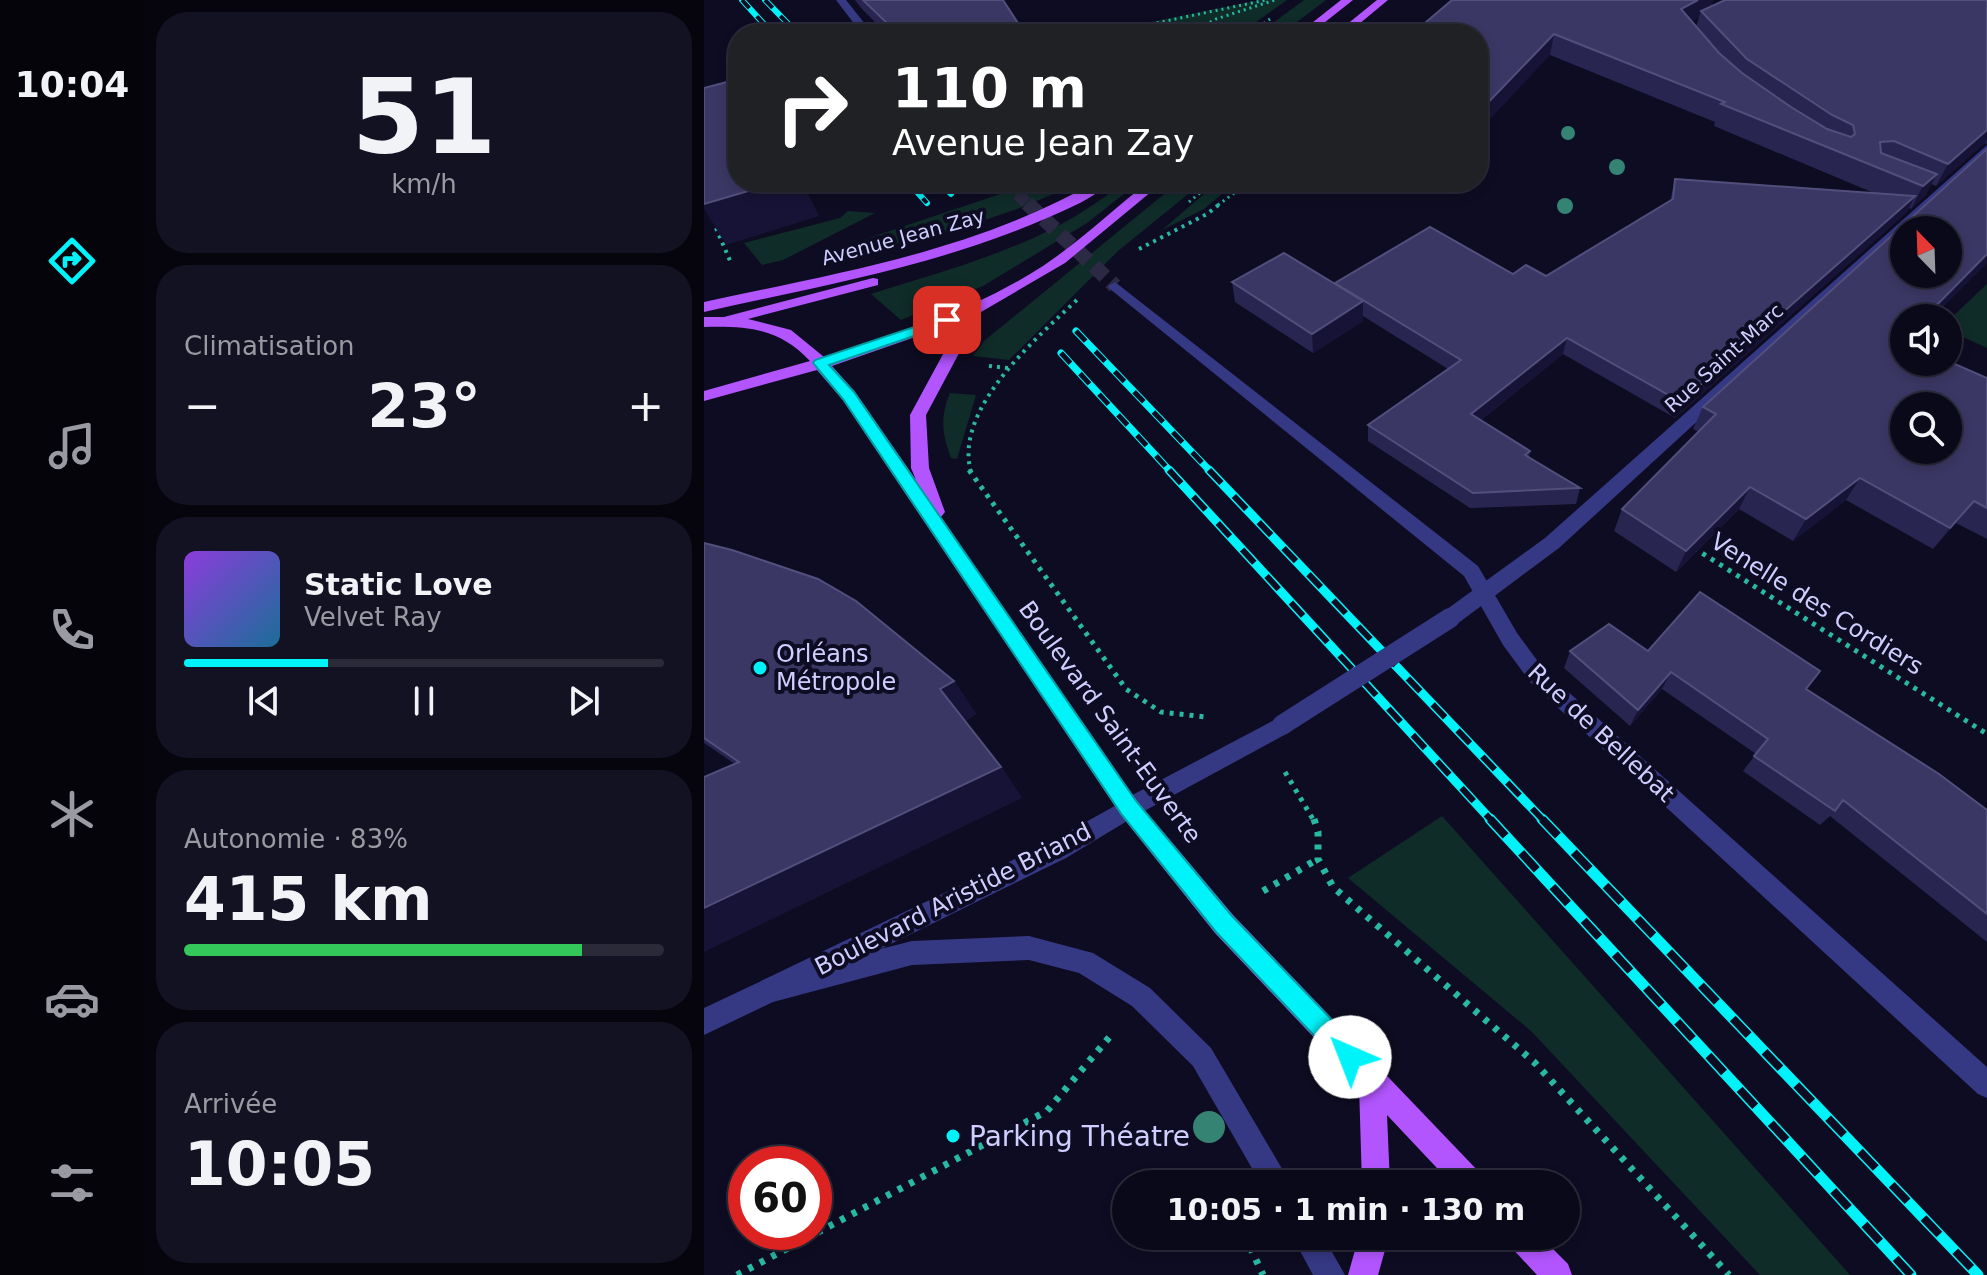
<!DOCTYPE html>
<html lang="fr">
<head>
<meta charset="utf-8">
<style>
  :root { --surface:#0a091a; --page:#131223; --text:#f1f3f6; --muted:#999aa2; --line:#2a2a39; --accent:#00f3f9 }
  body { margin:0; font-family:"DejaVu Sans",sans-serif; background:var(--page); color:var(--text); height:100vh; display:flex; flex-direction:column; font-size:30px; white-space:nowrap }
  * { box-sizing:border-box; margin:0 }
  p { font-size:26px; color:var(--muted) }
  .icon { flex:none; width:44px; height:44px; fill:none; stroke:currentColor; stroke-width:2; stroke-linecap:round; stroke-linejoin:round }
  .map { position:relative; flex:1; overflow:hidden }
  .details { display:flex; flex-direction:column; gap:12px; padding:12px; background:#06050e; width:560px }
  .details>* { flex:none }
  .guide { position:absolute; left:24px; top:24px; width:760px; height:168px; border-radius:32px; box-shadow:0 4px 12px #0003,0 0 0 2px var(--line); background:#202124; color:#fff; overflow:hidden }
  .needle { width:52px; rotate:337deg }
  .fabs { position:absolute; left:1186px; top:216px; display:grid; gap:16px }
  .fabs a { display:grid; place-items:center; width:72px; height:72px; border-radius:50%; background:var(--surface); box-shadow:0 4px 12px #0003,0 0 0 2px var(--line); font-size:40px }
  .speed { position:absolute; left:24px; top:1146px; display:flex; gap:16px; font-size:40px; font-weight:700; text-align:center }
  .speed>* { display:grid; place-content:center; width:104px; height:104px; border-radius:50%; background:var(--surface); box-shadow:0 4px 12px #0003,0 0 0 2px var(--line); line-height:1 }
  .speed .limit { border:12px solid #d22; background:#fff; color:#111 }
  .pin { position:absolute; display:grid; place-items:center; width:68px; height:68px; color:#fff; margin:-34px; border-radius:16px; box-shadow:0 4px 12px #0006 }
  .me { position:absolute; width:88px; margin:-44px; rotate:316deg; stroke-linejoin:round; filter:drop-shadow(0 0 6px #0008) }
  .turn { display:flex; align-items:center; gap:28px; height:168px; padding:0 32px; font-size:36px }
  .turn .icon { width:104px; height:104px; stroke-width:2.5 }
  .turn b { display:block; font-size:56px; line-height:68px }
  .big { font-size:60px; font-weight:800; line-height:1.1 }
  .details .tile { flex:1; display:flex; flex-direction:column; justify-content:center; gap:12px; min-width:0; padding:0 28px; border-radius:32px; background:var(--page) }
  .details .dial { align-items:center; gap:0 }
  .dial b { font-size:104px; line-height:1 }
  .song { display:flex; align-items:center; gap:24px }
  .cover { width:96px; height:96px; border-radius:12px; background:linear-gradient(135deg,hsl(270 70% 55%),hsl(200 70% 35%)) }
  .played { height:8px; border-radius:4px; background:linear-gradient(90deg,var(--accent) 30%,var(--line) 30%) }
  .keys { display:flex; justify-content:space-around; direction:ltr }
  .heat { display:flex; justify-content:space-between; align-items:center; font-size:44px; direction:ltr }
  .charge { height:12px; border-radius:6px; background:linear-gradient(90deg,#34c759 83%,var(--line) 0) }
  .trip { position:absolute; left:408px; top:1170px; width:468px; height:80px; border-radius:40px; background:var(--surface); box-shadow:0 4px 12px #0003,0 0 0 2px var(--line); font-weight:800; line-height:80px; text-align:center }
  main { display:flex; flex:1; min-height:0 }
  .dock { display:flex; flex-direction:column; width:144px; justify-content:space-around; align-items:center; background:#04040a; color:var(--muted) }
  .dock .icon { width:56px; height:56px }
  .dock .on { color:var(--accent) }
  .dock b { font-size:36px; color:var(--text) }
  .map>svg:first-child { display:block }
  .green { fill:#0f2c29 }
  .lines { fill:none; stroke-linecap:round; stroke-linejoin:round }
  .minor-tunnel-far1 { stroke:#2b2943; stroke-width:12; stroke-dasharray:12 6; stroke-linecap:butt }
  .minor-tunnel { stroke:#2b2943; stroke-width:15; stroke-dasharray:15 8; stroke-linecap:butt }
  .path-far3 { stroke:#28b8a4; stroke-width:3; stroke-dasharray:2 4; stroke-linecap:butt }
  .path-far2 { stroke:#28b8a4; stroke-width:4; stroke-dasharray:3 5; stroke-linecap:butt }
  .path-far1 { stroke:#28b8a4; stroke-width:5; stroke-dasharray:4 6; stroke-linecap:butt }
  .path { stroke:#28b8a4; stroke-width:7; stroke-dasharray:5 8; stroke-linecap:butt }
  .service { fill:#353883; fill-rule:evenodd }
  .minor { fill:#353883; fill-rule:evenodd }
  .tertiary { fill:#353883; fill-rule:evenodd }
  .primary { fill:#b255ff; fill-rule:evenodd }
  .rail-far3-casing { stroke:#00f3f9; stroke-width:6 }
  .rail-far2-casing { stroke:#00f3f9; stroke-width:7 }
  .rail-far1-casing { stroke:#00f3f9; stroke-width:9 }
  .rail-casing { stroke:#00f3f9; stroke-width:11 }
  .rail-far3 { stroke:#0e0c22; stroke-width:4; stroke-dasharray:11; stroke-linecap:butt }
  .rail-far2 { stroke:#0e0c22; stroke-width:5; stroke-dasharray:14; stroke-linecap:butt }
  .rail-far1 { stroke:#0e0c22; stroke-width:6; stroke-dasharray:18; stroke-linecap:butt }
  .rail { stroke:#0e0c22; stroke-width:8; stroke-dasharray:23; stroke-linecap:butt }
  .tertiary-bridge { stroke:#353883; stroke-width:20 }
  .tree { fill:#348373 }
  .wall { fill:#292551; fill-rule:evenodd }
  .shaded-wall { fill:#171336 }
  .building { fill:#3b3764; stroke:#524f7c; stroke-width:2; fill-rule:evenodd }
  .route { fill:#00f3f9; stroke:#009ea2; stroke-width:2 }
  .poi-dot { fill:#00f3f9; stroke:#0e0c22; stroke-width:3 }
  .labels { text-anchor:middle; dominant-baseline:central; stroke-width:8; stroke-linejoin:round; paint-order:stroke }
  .far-street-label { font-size:20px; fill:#cfceff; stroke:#0e0c22 }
  .street-label { font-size:24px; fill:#cfceff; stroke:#0e0c22 }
  .poi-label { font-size:24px; fill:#cfceff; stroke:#0e0c22; text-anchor:start }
  .near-poi-label { font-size:28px; fill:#cfceff; stroke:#0e0c22; text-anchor:start }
</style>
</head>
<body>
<main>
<nav class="dock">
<b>10:04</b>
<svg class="icon on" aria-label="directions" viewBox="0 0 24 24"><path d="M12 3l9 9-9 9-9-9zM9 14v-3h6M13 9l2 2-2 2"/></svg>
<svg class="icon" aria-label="music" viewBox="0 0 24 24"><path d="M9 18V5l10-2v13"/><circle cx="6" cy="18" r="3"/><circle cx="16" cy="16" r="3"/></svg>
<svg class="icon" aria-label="phone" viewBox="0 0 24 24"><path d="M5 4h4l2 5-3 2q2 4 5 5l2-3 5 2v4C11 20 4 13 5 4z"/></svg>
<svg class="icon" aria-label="climate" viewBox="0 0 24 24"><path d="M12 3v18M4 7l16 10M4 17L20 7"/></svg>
<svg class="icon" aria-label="car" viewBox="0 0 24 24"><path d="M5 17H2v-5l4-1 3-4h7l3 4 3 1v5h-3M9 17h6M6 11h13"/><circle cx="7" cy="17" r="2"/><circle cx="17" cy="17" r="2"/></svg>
<svg class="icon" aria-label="filters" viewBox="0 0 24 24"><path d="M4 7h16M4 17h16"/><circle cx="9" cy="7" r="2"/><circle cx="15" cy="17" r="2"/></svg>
</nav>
<section class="details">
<div class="tile dial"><b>51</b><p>km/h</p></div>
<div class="tile"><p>Climatisation</p>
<div class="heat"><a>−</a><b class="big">23°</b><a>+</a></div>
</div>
<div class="tile">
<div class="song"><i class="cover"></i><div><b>Static Love</b><p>Velvet Ray</p></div></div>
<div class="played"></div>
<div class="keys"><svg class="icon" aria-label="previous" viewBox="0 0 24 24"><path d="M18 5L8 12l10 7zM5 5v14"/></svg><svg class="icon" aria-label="pause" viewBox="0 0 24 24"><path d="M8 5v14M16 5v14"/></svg><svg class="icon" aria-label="next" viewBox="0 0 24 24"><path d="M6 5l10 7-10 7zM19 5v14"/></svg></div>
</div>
<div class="tile"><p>Autonomie · 83%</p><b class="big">415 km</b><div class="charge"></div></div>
<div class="tile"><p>Arrivée</p><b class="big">10:05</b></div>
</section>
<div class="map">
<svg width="1283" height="1275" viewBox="0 0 1283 1275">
  <rect width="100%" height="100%" fill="#0e0c22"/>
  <path class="green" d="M 556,0 L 583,0 L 535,34 L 439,34 L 432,25 Z
    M 600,0 L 622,0 L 577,34 L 554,34 Z
    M 332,182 L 373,182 C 301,220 225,237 146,254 L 144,245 Z
    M 421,182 L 435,182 L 383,223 L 279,286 L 197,320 L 167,294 C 236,272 313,252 375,214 C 391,204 406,193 421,182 Z
    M 475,182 L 499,182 L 414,251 L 305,360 L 269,356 L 280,341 Z
    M 514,182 L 532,182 L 500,209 L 458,230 Z
    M 144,211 L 171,213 L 79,260 L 58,265 L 40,243 L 136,218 Z
    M 1283,284 L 1283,348 L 1244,330 L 1244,321 Z
    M 246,393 L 272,395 L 253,459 L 247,458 C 238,434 236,417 246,393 Z
    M 738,816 L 1146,1275 L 1056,1275 L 827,1031 L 644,878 Z"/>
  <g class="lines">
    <path class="minor-tunnel-far1" d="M 300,182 L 325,205"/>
    <path class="minor-tunnel" d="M 323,203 L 411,286"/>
    <path class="path-far3" d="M 400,34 L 562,0
      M 485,34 L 512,19 L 571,0
      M 545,34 L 566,19
      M 485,202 L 509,182
      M 514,205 L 545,182"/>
    <path class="path-far2" d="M 12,228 L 27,263
      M 435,249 L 503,214 L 517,203
      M 285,366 L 304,368
      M 267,472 C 249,408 334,337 375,298"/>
    <path class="path-far1" d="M 265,470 L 422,689 L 457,712 L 502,717
      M 990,548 L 1283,734
      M 581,772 L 610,821"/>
    <path class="path" d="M 610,819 L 614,832 L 614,859 L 629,887 L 831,1063 L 1025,1275
      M 559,891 L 614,859
      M 541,1236 L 559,1275
      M 33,1275 L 343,1111 L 408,1034"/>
    <path class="service" d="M 325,936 L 389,953 L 446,988 L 507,1048 L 587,1184 L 557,1184 L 489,1066 L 428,1006 L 375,973 L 325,960 L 208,965 L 69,1002 L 0,1035 L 0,1008 L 66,977 L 208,941 Z
      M 588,1236 L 619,1236 L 641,1275 L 609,1275 Z"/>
    <path class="minor" d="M 132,0 L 142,0 L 169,34 L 158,34 Z
      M 411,282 L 774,566 L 813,633 L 841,671 L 1283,1067 L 1283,1098 L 1274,1094 L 827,683 L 799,645 L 760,576 L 406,289 L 404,286 Z
      M 425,798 L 433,801 L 436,808 L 433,815 L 362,858 L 75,999 L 66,1003 L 57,999 L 53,990 L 57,981 L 346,842 Z"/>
    <path class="tertiary" d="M 1283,145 L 1283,156 L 855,548 L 753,624 L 739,624 L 736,618 L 739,612 L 841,538 Z
      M 578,716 L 586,718 L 589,725 L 586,732 L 433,815 L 425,818 L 417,815 L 414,808 L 417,801 Z"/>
    <path class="primary" d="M 637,0 L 649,0 L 606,34 L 594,34 Z
      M 673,0 L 684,0 L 643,34 L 631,34 Z
      M 391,182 L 407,182 C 390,198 364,209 343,218 C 234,266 115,286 0,312 L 0,302 C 134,273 271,251 391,182 Z
      M 444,182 L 459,182 L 361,263 L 277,312 L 222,415 L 225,468 L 241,512 L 237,517 L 433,801 L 529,915 L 777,1174 L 781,1184 L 748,1184 L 683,1115 L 686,1184 L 658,1184 L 655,1085 L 511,933 L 417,815 L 139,400 L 113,370 L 0,401 L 0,391 L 106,361 C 75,328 44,326 0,327 L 0,317 L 20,317 L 169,278 L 174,279 L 174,285 L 44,319 L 87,330 L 120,357 L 126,356 C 200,333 274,308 339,266 C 376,241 409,210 444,182 ZM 257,321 L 206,415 L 207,468 L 212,480 L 151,392 L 128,366 Z
      M 655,1236 L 685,1236 L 674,1275 L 644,1275 Z
      M 801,1236 L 836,1236 L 864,1264 L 868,1275 L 833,1275 L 806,1246 Z"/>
    <defs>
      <path id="rail-far3" d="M 38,0 L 69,34
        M 61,0 L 94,34
        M 204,182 L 223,203
        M 235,182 L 247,194"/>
      <path id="rail-far2" d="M 372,331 L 507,472
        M 357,353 L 467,472"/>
      <path id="rail-far1" d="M 465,470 L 788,821
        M 505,470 L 840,821"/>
      <path id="rail" d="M 786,819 L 1207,1275
        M 838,819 L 1274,1275"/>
    </defs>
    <use href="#rail-far3" class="rail-far3-casing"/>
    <use href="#rail-far2" class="rail-far2-casing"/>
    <use href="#rail-far1" class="rail-far1-casing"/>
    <use href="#rail" class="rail-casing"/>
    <use href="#rail-far3" class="rail-far3"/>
    <use href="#rail-far2" class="rail-far2"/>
    <use href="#rail-far1" class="rail-far1"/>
    <use href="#rail" class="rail"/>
    <path class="tertiary-bridge" d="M 578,725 L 746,618"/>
  </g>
  <g class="tree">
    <circle cx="864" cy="133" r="7"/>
    <circle cx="913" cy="167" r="8"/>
    <circle cx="861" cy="206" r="8"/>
    <circle cx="505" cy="1127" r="16"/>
  </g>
  <path class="wall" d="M 151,0 L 299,0 L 321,34 L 183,34 L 158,9 Z
    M 748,0 L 1009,0 L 1007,6 L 1283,0 L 1283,144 L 1281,143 L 1232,186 L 1227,184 L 1221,196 L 1207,209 L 1205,208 L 1203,212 L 971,418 L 859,354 L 777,420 L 826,451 L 825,457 L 876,488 L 872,504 L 766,508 L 664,441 L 664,425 L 744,369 L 659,316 L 659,321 L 609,353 L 531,302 L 528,282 L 631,285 L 809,274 L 842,276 L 966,201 L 971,179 L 1170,193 L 1010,126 L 1011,122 L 846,55 ZM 995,17 L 992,27 L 987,21 Z
    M 1200,318 L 1200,362 L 1283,378 L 1283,539 L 1252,523 L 1229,549 L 1142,500 L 1089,541 L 1035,509 L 972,572 L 910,531 L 918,509 L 995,432 L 989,429 L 999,407 Z
    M 0,543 L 250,681 L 272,714 L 261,721 L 297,767 L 318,798 L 31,764 L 0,743 Z
    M 866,651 L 944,651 L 1102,689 L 1283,810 L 1283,942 L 1126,816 L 1116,825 L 1039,771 L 1052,754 L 958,689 L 926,726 L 860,668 Z"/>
  <path class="shaded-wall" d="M 994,0 L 1009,0 L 1005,12 L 997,11 L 995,17 L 971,29 L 977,9 Z
    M 202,25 L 205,34 L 189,34 L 187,27 Z
    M 850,34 L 846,55 L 774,132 L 774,113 Z
    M 1283,130 L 1283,139 L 1281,143 L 1232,186 L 1244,164 Z
    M 1233,174 L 1221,196 L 1207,209 L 1219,186 Z
    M 75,182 L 98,182 L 115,216 L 22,245 L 0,209 L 0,204 Z
    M 1211,196 L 1203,212 L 971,418 L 977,402 Z
    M 1283,254 L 1283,263 L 1228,318 L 1220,318 Z
    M 659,301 L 659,321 L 609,353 L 608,334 Z
    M 863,338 L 859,354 L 764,430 L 767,414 Z
    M 1156,478 L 1142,500 L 1089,541 L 1102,519 Z
    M 1046,487 L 1035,509 L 972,572 L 982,551 Z
    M 1270,501 L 1252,523 L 1229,549 L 1246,528 Z
    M 967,672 L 958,689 L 926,726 L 934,710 Z
    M 250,681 L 272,714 L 259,722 L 236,689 Z
    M 297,767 L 318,798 L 0,952 L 0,908 Z"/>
  <path class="building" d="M 159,0 L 299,0 L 321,34 L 205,34 L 202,25 L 187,27 Z
    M 748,0 L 994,0 L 977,9 L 1015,53 L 1038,73 L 1087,107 L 1123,129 L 1147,137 L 1151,134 L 1149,125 L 1128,115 L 1043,59 L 997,11 L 1021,0 L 1283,0 L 1283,130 L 1244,164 L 1190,141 L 1176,142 L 1177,153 L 1233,174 L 1219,186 L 1017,104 L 1021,102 L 850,34 L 774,113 L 774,34 L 708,34 Z
    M 34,79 L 34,182 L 75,182 L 0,204 L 0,88 Z
    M 1283,149 L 1283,254 L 1220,318 L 1200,318 L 1200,338 L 1198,340 L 1200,341 L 1200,362 L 1244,362 L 1244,361 L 1283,378 L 1283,508 L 1270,501 L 1246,528 L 1156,478 L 1102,519 L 1046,487 L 982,551 L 918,509 L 1012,414 L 999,407 ZM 1200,230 L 1244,230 L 1244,274 L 1200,274 ZM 1200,406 L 1244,406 L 1244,450 L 1200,450 Z
    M 971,179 L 1211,196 L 977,402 L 863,338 L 767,414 L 826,451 L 821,455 L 876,488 L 769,493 L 664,425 L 757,360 L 631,283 L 726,227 L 809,274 L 822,265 L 842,276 L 969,199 Z
    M 580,253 L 659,301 L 608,334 L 528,282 Z
    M 0,543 L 28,550 L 114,579 L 152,601 L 250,681 L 236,689 L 297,767 L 0,908 L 0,777 L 35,762 L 0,738 Z
    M 996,592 L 1116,671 L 1102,689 L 1235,774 L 1283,810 L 1283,914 L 1139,800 L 1131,811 L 1050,756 L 1064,739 L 967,672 L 934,710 L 866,651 L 905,624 L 944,651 Z"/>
  <path class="route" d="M 243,316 L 250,320 L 248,323 L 125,365 L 150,392 L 432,801 L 528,916 L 655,1048 L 658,1057 L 655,1065 L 646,1069 L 638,1065 L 512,932 L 418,815 L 139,399 L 109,363 L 111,360 Z"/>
  <g class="poi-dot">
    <circle cx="56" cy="668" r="8"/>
    <circle cx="249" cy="1136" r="8"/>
  </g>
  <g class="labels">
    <g class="far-street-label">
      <text transform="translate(199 237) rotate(-15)">Avenue Jean Zay</text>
      <text transform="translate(1020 358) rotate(-42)">Rue Saint-Marc</text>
    </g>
    <g class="street-label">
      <text transform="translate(1113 604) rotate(32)">Venelle des Cordiers</text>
      <text transform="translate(406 722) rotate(54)">Boulevard Saint-Euverte</text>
      <text transform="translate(897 733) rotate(43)">Rue de Bellebat</text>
      <text transform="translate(249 899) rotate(-27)">Boulevard Aristide Briand</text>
    </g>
    <g class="poi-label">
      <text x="72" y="654">Orléans<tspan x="72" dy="28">Métropole</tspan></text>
    </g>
    <g class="near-poi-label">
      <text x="265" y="1136">Parking Théatre</text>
    </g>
  </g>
</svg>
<div class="fabs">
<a><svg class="needle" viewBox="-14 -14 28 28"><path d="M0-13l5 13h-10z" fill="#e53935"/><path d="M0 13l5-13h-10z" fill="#999aa2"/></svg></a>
<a><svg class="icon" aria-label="sound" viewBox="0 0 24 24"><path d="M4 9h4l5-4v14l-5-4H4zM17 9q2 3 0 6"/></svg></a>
<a><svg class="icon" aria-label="search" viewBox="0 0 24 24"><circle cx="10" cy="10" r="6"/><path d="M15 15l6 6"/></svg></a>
</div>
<div class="speed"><div class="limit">60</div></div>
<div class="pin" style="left:243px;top:320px;background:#d93025"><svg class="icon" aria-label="arrive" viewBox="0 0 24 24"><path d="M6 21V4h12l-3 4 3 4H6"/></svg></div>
<svg class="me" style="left:646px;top:1057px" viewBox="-20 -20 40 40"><circle r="19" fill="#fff"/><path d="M0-13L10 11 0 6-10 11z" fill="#00f3f9"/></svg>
<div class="trip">10:05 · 1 min · 130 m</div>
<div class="guide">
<div class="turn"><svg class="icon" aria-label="right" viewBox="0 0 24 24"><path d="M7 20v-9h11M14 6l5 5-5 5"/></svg><div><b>110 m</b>Avenue Jean Zay</div></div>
</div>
</div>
</main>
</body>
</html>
